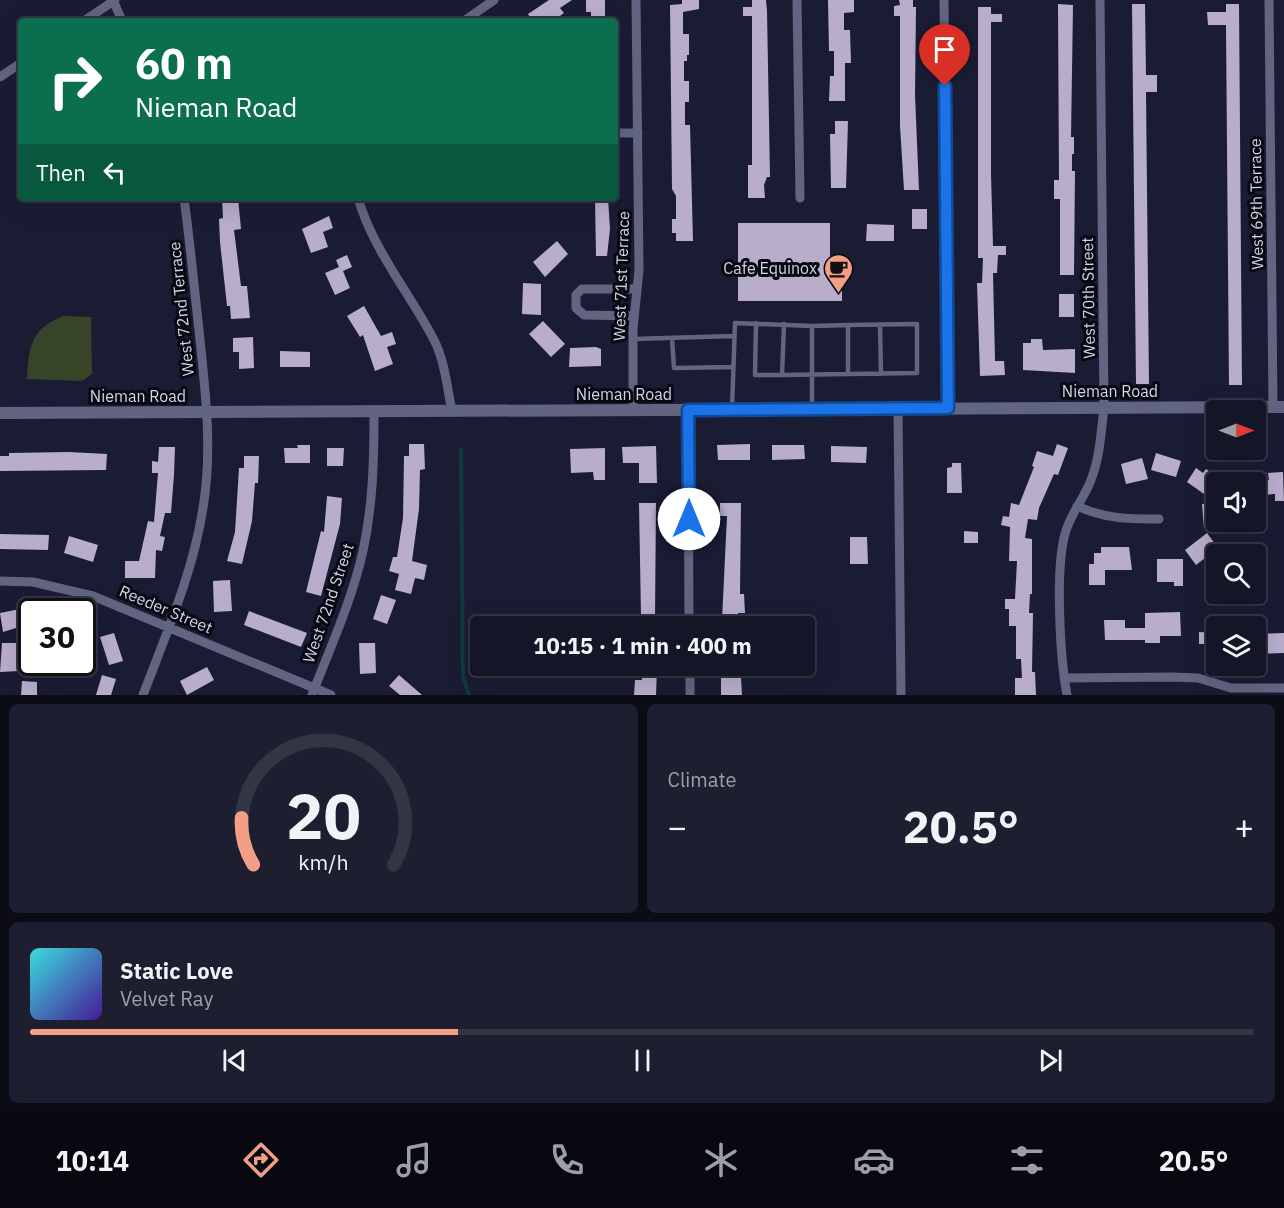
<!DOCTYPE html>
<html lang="en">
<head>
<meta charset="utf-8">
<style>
  :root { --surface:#141527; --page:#1d1e2f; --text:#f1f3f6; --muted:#9d9fa7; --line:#333444; --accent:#f39f86 }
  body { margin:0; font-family:"IBM Plex Sans",sans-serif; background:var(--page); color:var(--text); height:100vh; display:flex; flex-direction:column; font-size:22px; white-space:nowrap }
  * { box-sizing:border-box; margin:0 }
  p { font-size:20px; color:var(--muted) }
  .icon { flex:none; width:33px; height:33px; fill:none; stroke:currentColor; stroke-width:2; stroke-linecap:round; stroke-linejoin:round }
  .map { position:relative; height:695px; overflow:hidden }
  .side { display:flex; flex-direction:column; gap:9px; padding:9px; background:#0b0c15; flex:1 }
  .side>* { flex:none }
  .guide { position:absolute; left:18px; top:18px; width:600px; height:183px; border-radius:6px; box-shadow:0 6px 24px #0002,0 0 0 2px var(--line); background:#0b6e4f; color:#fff; overflow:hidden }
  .needle { width:39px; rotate:90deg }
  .tools { position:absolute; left:1206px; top:400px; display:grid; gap:12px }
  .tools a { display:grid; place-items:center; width:60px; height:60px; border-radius:6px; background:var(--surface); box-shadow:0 6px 24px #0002,0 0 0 2px var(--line); font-size:30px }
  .speed { position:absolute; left:18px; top:598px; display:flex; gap:12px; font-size:30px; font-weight:700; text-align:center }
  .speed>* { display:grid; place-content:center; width:78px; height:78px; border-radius:50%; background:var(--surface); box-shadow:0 6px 24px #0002,0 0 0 2px var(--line); line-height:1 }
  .speed .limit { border:3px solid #111; border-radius:9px; background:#fff; color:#111 }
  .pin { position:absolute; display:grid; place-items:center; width:51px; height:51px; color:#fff; margin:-62px -26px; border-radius:50% 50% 50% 0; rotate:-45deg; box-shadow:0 0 6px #0007 }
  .pin .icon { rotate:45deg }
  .me { position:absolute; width:66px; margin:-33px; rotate:0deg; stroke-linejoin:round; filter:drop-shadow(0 0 4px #0008) }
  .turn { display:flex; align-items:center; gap:21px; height:126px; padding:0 18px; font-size:27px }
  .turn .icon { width:78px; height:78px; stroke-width:2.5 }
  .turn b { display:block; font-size:42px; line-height:51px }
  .then { display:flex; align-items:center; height:57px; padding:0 18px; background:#0003; gap:12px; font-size:22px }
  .big { font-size:45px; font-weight:700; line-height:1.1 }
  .side .widget { flex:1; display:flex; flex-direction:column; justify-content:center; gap:9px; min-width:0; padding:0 21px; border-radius:9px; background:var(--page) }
  .side .dial { align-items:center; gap:0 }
  .dial svg { height:156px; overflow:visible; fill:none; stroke:var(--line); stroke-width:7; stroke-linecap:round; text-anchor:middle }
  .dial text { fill:var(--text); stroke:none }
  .song { display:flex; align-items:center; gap:18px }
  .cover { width:72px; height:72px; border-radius:9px; background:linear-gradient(135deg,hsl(180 70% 55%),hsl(260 70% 35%)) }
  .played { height:6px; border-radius:3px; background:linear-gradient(90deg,var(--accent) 35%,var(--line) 35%) }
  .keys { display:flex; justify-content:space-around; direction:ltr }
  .heat { display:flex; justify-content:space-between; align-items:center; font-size:33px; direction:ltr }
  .side .tiles { flex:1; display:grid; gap:9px; grid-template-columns:1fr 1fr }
  .widget:last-child { grid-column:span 2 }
  .trip { position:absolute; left:470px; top:616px; width:345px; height:60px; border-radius:6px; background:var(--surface); box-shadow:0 6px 24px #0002,0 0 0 2px var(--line); font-weight:700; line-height:60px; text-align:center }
  .menu { display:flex; height:96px; justify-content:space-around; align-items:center; background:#080810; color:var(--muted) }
  .menu .icon { width:42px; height:42px }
  .menu .on { color:var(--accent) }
  .menu b { font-size:27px; color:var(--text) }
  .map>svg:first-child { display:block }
  .green { fill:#384428 }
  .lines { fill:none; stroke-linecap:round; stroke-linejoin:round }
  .stream { stroke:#11393b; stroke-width:4 }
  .building { fill:#b8adcb }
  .lane { stroke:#626581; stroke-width:4.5 }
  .street { stroke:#626581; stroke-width:9 }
  .secondary { stroke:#626581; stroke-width:12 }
  .route-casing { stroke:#114b97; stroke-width:15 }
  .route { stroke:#1a73e8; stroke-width:10 }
  .labels { text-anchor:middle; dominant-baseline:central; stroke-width:6; stroke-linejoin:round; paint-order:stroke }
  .street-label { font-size:16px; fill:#d1d4e4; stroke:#070812 }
  .poi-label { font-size:16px; fill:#d1d4e4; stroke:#070812; text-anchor:end }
</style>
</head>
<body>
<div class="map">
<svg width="1284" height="695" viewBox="0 0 1284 695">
  <rect width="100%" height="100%" fill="#1a1c34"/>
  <path class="green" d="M 63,316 L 91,317 L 92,374 L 82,381 L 27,379 C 29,346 30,330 63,316 Z"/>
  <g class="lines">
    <path class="stream" d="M 461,449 L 463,676 L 469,695"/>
  </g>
  <path class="building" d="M 549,0 L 572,0 L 560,8 L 564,13 L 553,21 L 532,21 L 528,14 Z
    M 586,0 L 605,0 L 605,21 L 591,21 L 591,12 L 586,12 Z
    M 682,0 L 699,0 L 699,9 L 683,12 L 683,34 L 689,34 L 689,55 L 687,55 L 687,61 L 684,61 L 684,81 L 689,81 L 689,102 L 685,102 L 685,125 L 690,125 L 693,241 L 676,241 L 676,233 L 672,233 L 672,219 L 676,219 L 676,196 L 672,189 L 670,5 L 682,4 Z
    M 752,0 L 766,0 L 767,11 L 770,177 L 767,177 L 764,185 L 765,198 L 748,198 L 748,165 L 752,165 L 752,16 L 743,16 L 743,7 L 752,7 Z
    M 828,0 L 854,0 L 854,12 L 844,13 L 844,30 L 850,30 L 851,63 L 845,63 L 845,101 L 829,101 L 830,76 L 834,76 L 834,51 L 829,51 Z
    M 899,0 L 913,0 L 913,7 L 916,7 L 915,95 L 919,190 L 904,190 L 900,126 L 900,16 L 894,16 L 894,6 L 900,5 Z
    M 1058,4 L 1073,5 L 1071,137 L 1074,137 L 1074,154 L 1072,154 L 1072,171 L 1075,171 L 1074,275 L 1060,275 L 1060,199 L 1054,199 L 1054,180 L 1059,180 Z
    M 1132,4 L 1145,4 L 1146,75 L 1157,75 L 1157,92 L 1146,92 L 1149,384 L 1136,384 Z
    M 1226,4 L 1239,4 L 1242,385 L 1229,385 L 1226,28 L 1226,25 L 1208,25 L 1207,12 L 1226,12 Z
    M 978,7 L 991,7 L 991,14 L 1002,14 L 1002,22 L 991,22 L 991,174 L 993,246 L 1006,246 L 1006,255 L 998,255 L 997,273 L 993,273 L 995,361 L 1004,361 L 1005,375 L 980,376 L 977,283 L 982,283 L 983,258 L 978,258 Z
    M 835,121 L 848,121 L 846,188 L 831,188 L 830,134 L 835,134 Z
    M 222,198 L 238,198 L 241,229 L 234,230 L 241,286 L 247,286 L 250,318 L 231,319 L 230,306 L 227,306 L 220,242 L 219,219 L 223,218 Z
    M 595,198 L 608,198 L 610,229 L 607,256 L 596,256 Z
    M 912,209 L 927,209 L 927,229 L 912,229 Z
    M 329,216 L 333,228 L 323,232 L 328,247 L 311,253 L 302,229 Z
    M 738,223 L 830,223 L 830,274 L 842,274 L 842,301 L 738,301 Z
    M 867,224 L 894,225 L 894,241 L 866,241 Z
    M 557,241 L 568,254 L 545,277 L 533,262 Z
    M 347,255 L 352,267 L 343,271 L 350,288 L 335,295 L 325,273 L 339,267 L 336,260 Z
    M 523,283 L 541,284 L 541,315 L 522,314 Z
    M 1059,294 L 1074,294 L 1074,317 L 1059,317 Z
    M 364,306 L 381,336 L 392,332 L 396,344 L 387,347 L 393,364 L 375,371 L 363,335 L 360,337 L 347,316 Z
    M 543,321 L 565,344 L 551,357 L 529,334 Z
    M 253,337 L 254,368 L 239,369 L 239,352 L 233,352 L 233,338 Z
    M 1031,339 L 1042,339 L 1043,350 L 1075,349 L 1075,373 L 1023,370 L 1023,343 L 1031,343 Z
    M 596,347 L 601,349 L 601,366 L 569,367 L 570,348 Z
    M 280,351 L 310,352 L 310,367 L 280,367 Z
    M 409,444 L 424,444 L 425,469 L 420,470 L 419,509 L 412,561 L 427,565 L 424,580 L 415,578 L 411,594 L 395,590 L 399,574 L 389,571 L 393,557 L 397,557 L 403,518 L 404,456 L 409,456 Z
    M 750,444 L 750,460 L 718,460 L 717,445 Z
    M 1057,444 L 1068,448 L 1058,475 L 1054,474 L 1039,508 L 1037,520 L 1028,519 L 1025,538 L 1032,539 L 1032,594 L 1030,594 L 1029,613 L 1033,613 L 1032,672 L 1035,672 L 1036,695 L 1015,695 L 1015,678 L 1022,678 L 1021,659 L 1016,659 L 1016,626 L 1009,626 L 1009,609 L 1005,609 L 1005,599 L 1015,599 L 1017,561 L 1009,561 L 1010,527 L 1001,525 L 1003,516 L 1009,517 L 1011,503 L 1019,505 L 1034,467 L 1032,466 L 1037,451 L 1053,456 Z
    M 297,445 L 310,445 L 310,463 L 285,463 L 284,448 L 298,448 Z
    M 772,445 L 804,445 L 805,459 L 772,460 Z
    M 656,446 L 657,483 L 639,483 L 639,463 L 623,463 L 622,447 Z
    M 831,446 L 867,447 L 866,463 L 831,462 Z
    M 159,447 L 175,447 L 174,475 L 171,513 L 165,513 L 160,536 L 165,537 L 162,551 L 156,550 L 155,578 L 125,578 L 125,561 L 139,561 L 148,521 L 154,522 L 158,473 L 152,473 L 152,461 L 158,462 Z
    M 327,448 L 344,448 L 343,466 L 327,466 Z
    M 605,448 L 605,480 L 594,480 L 593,472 L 571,473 L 570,449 Z
    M 69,452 L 107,454 L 106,470 L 0,471 L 0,456 L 9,456 L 9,453 Z
    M 1156,453 L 1181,461 L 1176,477 L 1151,470 Z
    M 244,456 L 259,456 L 258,483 L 255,483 L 252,521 L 242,564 L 227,561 L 235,532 L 239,468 L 244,468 Z
    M 1142,458 L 1148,479 L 1126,484 L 1121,464 Z
    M 952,463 L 961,463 L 962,493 L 947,493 L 947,468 L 952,467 Z
    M 1196,468 L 1203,473 L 1206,469 L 1216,476 L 1204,494 L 1187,482 Z
    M 1283,472 L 1284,501 L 1275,501 L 1275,494 L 1261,495 L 1261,481 L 1269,480 L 1268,473 Z
    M 327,496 L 342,498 L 340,524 L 321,596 L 306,592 L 321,531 L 324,532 Z
    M 1216,502 L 1216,526 L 1204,528 L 1202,504 Z
    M 639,503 L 656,503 L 655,617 L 641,616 Z
    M 720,503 L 741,503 L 740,594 L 744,594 L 745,613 L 738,613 L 739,619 L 722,620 L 727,516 L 720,516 Z
    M 964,531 L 978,532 L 978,543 L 964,543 Z
    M 1207,533 L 1218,548 L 1196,565 L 1185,550 Z
    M 0,534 L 49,535 L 48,550 L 0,549 Z
    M 69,536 L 98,545 L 93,562 L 64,553 Z
    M 850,537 L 867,537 L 868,564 L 850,564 Z
    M 1101,547 L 1129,547 L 1132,570 L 1105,570 L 1105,585 L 1089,585 L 1089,564 L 1094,564 L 1094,553 L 1101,553 Z
    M 1157,559 L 1183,559 L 1183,586 L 1174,586 L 1174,582 L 1157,582 Z
    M 230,580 L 232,611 L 214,612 L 213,581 Z
    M 381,595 L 396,600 L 387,624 L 373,619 Z
    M 30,607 L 32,623 L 3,632 L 0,613 Z
    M 249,611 L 307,633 L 301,647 L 244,625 Z
    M 1180,612 L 1181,636 L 1160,636 L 1160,643 L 1145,643 L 1145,640 L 1105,640 L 1104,620 L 1125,620 L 1125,628 L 1145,628 L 1145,613 Z
    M 1199,632 L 1216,633 L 1216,644 L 1199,644 Z
    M 114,633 L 123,661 L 109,665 L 100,637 Z
    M 1284,633 L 1284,653 L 1256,654 L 1256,634 Z
    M 2,643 L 18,643 L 19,671 L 0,672 Z
    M 359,643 L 375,643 L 376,673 L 360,674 Z
    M 721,666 L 735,666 L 735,678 L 741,678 L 742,695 L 721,695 Z
    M 207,667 L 214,680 L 187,695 L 180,681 Z
    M 642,668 L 657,668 L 656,695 L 634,695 L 635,680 L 642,680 Z
    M 102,675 L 116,679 L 111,695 L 96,695 Z
    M 399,675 L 422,695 L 400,695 L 389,686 Z
    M 22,681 L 37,682 L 37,695 L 21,695 Z"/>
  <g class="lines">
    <path class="lane" d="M 756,323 L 755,375 L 782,375 L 784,324
      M 848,325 L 917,324 L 917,373 L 848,374
      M 880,325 L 881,374
      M 672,338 L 674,368 L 733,367
      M 633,339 L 734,336
      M 782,375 L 848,374 L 848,325 L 812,326
      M 732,409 L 735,323 L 812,326 L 812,409"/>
    <path class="street" d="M 113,0 L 122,21
      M 797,0 L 800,198
      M 944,0 L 948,408
      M 1269,0 L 1273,407
      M 84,21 L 115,0
      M 464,21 L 494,0
      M 0,77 L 21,63
      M 615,133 L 638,133
      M 358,198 C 373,250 409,292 434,340 C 445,361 447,388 452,411
      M 634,316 L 584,315 L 576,308 L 576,295 L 582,289 L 637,289
      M 898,408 L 901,695
      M 633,410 L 633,329 L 639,270 L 636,0
      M 688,410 L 689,627
      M 1077,506 C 1105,519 1128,519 1159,519
      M 0,581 L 33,582 L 93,596 L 331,695
      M 690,666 L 690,695
      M 1064,678 L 1173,677 L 1198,678 L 1231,688 L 1284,688
      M 143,695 C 166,634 193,573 203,508 C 213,449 205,389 199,330 C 194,286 190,242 184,198
      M 312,695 C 330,648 352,600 363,551 C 373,505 374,459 374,412
      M 1067,695 C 1060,658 1055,569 1065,534 C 1070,514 1084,499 1091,480 C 1100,457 1101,432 1104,408 L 1100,0"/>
    <path class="secondary" d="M 0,413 L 1284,407"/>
  </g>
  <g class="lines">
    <defs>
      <path id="route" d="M 689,519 L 688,410 L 948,408 L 945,86"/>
    </defs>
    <use href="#route" class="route-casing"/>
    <use href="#route" class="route"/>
  </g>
  <defs>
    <symbol id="cafe-pin" viewBox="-11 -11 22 30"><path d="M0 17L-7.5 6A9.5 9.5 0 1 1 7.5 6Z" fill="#f39f86" stroke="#070812"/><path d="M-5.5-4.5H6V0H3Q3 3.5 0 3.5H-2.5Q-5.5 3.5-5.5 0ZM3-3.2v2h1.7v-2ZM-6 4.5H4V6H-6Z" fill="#111"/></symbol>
  </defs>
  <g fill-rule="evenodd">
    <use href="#cafe-pin" x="822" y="252" width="33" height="45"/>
  </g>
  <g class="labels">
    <g class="street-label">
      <text transform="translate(1256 204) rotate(-91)">West 69th Terrace</text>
      <text transform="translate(621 276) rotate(-88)">West 71st Terrace</text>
      <text transform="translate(1088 298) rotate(-91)">West 70th Street</text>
      <text transform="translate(181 309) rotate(-96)">West 72nd Terrace</text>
      <text x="1110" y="391">Nieman Road</text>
      <text x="624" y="394">Nieman Road</text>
      <text x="138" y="396">Nieman Road</text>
      <text transform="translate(328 603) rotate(-71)">West 72nd Street</text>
      <text transform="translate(166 609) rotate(23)">Reeder Street</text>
    </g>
    <g class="poi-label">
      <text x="817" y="268">Cafe Equinox</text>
    </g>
  </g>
</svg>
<div class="tools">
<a><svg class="needle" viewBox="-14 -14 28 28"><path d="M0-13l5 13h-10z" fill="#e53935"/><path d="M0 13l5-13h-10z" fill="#9d9fa7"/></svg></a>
<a><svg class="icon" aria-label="sound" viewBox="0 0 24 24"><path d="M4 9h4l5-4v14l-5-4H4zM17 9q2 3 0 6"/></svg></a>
<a><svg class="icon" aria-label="search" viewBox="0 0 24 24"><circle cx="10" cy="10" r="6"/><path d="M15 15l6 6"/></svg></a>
<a><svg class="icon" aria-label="layers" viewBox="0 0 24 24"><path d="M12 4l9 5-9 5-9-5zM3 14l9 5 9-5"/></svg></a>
</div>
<div class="speed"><div class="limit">30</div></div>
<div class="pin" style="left:945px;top:86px;background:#d93025"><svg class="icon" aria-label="arrive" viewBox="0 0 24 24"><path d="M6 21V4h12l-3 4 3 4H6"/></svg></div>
<svg class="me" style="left:689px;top:519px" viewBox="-20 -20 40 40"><circle r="19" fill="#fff"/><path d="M0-13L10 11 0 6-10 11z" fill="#1a73e8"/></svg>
<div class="trip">10:15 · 1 min · 400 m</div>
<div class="guide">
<div class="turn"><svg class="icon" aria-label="right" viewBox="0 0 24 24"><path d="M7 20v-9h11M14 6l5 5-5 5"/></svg><div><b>60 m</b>Nieman Road</div></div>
<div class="then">Then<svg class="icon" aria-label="left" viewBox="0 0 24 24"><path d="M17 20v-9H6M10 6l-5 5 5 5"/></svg></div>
</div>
</div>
<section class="side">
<div class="tiles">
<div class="widget dial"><svg viewBox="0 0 100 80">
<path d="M14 69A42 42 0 1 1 86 69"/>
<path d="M14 69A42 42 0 0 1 8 45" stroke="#f39f86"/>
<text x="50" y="56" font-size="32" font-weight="700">20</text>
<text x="50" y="72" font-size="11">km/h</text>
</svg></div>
<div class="widget"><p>Climate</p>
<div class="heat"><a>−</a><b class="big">20.5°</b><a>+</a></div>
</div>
<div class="widget">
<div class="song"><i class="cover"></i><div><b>Static Love</b><p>Velvet Ray</p></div></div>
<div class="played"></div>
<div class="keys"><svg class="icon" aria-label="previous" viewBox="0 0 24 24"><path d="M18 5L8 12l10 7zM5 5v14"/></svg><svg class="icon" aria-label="pause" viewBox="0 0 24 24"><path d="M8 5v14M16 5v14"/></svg><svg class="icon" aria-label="next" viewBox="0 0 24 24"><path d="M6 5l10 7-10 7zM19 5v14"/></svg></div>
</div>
</div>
</section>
<nav class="menu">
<b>10:14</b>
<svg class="icon on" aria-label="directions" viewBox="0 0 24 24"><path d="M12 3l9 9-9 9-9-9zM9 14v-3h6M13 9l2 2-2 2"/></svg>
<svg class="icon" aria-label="music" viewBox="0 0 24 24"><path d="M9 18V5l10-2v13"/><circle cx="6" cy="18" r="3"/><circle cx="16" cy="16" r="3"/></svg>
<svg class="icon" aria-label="phone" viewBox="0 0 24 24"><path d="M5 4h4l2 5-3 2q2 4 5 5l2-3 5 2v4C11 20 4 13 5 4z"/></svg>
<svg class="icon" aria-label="climate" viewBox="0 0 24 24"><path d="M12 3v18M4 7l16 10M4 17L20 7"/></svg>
<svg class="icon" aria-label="car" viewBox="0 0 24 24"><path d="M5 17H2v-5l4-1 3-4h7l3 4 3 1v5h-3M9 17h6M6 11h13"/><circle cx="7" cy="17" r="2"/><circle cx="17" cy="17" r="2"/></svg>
<svg class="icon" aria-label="filters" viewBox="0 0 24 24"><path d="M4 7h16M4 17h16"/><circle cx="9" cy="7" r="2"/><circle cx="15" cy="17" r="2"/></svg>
<b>20.5°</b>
</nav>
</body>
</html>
